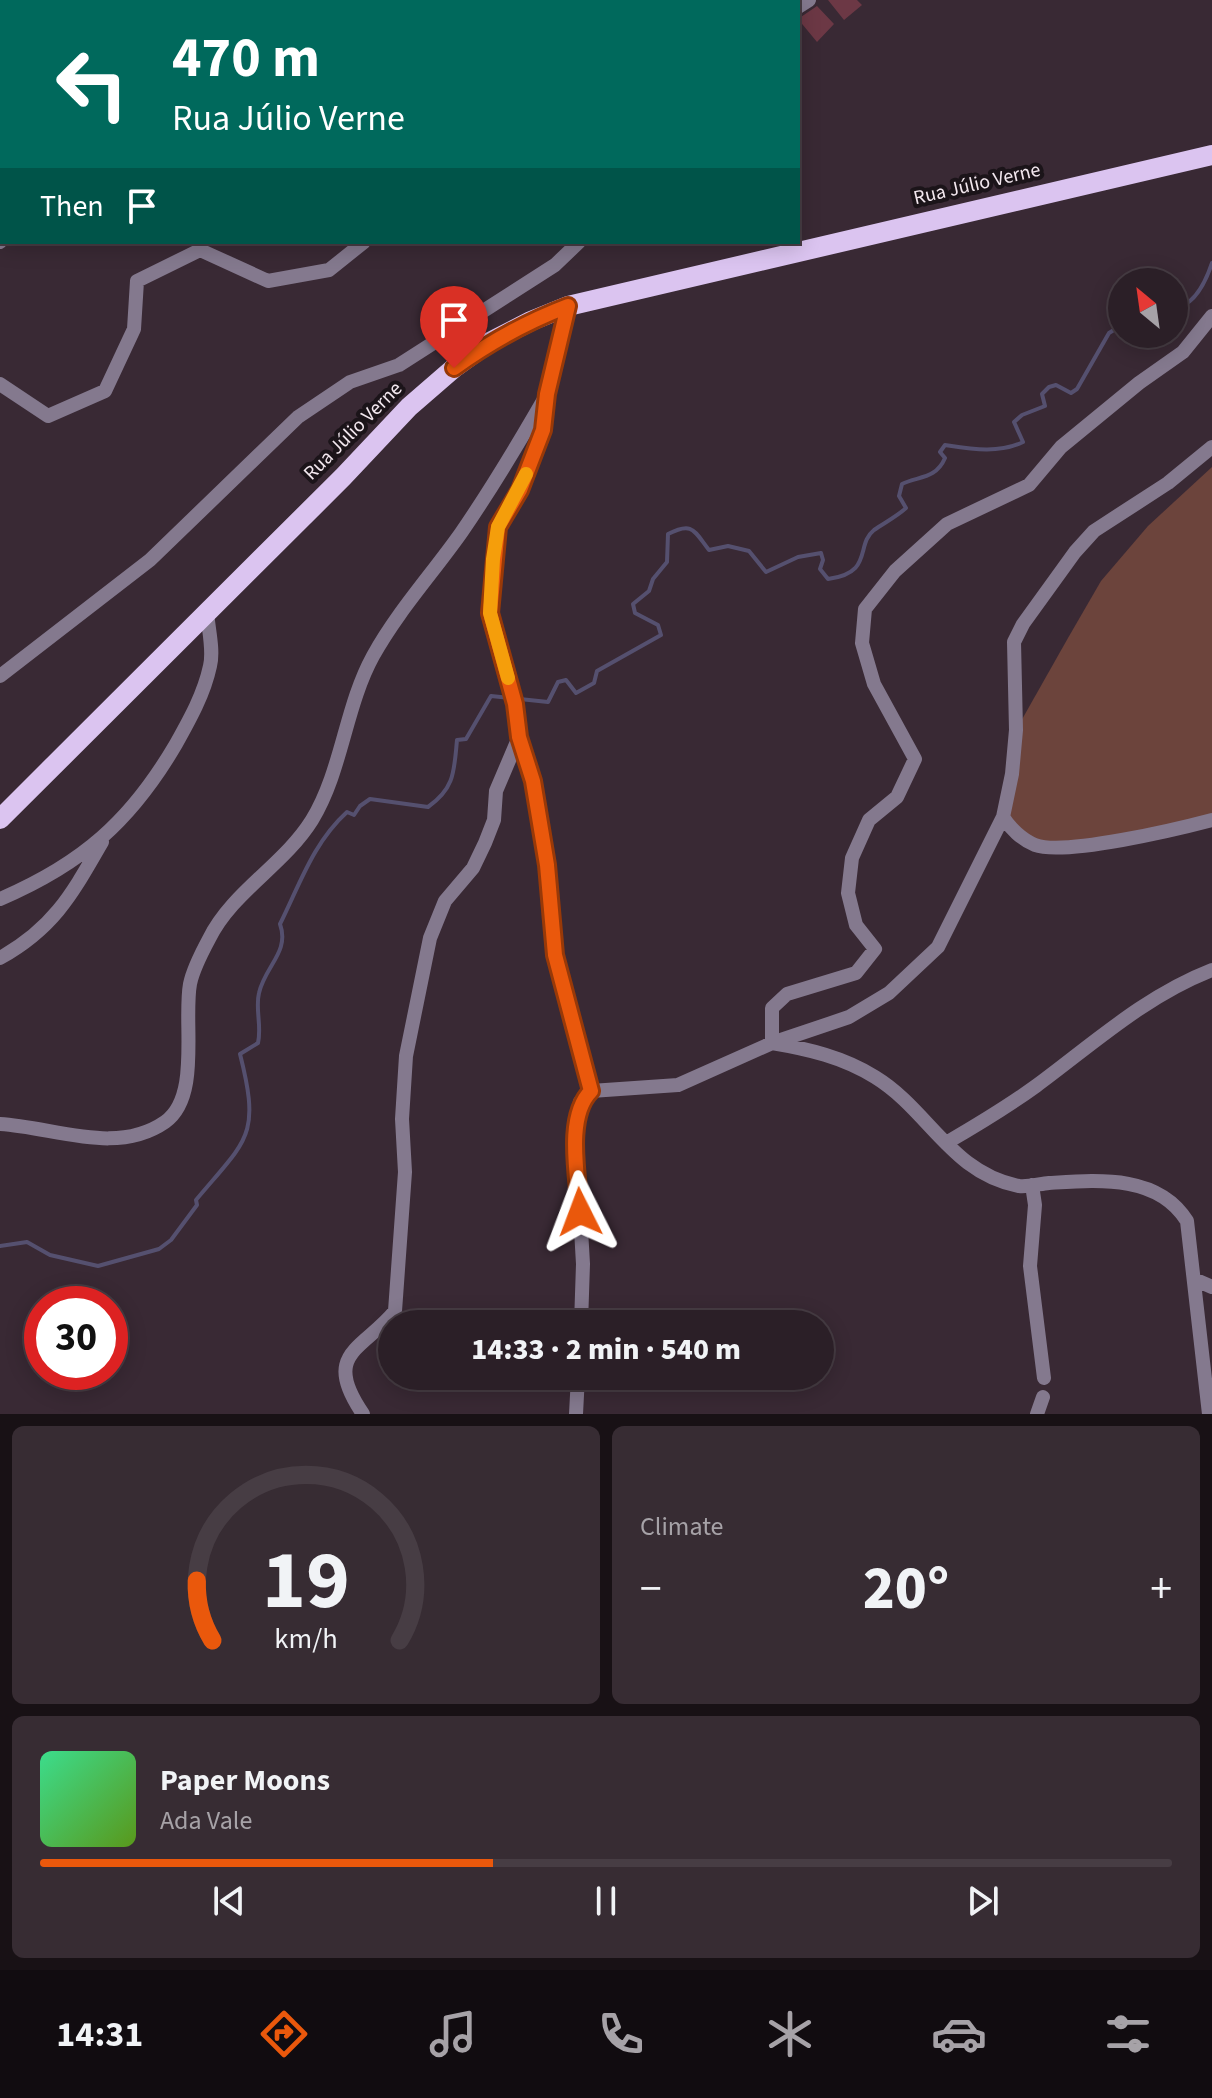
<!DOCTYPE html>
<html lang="en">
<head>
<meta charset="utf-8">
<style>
  :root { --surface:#2b1f27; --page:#372c33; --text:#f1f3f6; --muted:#a6a2a7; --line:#473d44; --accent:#ea580c }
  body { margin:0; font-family:"Source Sans 3",sans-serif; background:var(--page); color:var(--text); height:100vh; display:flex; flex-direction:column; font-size:30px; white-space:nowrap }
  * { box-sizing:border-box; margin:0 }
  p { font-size:26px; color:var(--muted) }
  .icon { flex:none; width:44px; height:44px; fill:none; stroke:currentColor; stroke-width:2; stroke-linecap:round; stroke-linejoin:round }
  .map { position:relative; height:1414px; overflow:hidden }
  .side { display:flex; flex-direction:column; gap:12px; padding:12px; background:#181115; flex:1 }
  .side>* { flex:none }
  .guide { position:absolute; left:0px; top:0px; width:800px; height:244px; box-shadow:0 4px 20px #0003,0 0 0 2px var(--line); background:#00695c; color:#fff; overflow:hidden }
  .needle { width:52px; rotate:331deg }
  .fabs { position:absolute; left:1108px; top:268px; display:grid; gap:16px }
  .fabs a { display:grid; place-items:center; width:80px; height:80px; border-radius:50%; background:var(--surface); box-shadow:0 4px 20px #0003,0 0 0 2px var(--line); font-size:40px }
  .speed { position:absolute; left:24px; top:1286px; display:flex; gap:16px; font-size:40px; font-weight:700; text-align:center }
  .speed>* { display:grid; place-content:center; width:104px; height:104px; border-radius:50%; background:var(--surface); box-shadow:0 4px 20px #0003,0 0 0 2px var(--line); line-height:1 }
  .speed .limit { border:12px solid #d22; background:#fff; color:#111 }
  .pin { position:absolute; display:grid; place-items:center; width:68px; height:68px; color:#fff; margin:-82px -34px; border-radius:50% 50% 50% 0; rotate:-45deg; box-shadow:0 0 8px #0007 }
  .pin .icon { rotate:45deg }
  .me { position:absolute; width:88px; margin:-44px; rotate:357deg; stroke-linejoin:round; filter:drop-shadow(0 0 6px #0008) }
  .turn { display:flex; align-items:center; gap:28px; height:168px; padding:0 40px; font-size:36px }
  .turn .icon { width:104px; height:104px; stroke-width:2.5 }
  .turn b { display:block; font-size:56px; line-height:68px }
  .then { display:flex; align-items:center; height:76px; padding:0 40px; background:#0003; gap:16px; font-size:30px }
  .big { font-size:60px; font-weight:800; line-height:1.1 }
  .side .widget { flex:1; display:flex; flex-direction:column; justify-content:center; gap:12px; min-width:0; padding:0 28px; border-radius:12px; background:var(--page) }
  .side .dial { align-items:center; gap:0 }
  .dial svg { height:208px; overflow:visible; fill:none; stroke:var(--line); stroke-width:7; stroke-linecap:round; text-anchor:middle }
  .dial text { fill:var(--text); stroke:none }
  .song { display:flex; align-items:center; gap:24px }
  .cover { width:96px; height:96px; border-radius:12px; background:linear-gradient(135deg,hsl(150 70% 55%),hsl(90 70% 35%)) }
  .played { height:8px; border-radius:4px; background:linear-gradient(90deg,var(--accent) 40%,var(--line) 40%) }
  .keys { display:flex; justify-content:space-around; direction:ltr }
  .heat { display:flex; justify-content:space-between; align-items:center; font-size:44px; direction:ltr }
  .side .tiles { flex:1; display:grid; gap:12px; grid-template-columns:1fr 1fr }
  .widget:last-child { grid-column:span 2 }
  .trip { position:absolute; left:378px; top:1310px; width:456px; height:80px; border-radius:40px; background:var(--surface); box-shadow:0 4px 20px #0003,0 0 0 2px var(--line); font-weight:800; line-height:80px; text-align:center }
  .dock { display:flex; height:128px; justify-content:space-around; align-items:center; background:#110c10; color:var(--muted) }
  .dock .icon { width:56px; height:56px }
  .dock .selected { color:var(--accent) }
  .dock b { font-size:36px; color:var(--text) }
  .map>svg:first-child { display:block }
  .green { fill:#6c443c }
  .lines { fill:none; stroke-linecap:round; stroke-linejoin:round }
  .stream { stroke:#55506f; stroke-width:4 }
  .building { fill:#6c3845 }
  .minor { stroke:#84798e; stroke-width:14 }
  .primary { stroke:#dbc4f0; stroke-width:20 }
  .route-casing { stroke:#983908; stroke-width:20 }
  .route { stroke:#ea580c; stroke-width:14 }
  .slow { stroke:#f59e0b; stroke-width:14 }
  .labels { text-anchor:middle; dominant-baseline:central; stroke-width:8; stroke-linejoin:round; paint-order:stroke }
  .street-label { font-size:20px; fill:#f2e7ee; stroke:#1b1419 }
</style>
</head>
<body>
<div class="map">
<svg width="1212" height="1414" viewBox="0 0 1212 1414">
  <rect width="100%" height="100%" fill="#392934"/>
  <path class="green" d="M 1212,467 L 1212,820 L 1072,847 L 1035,845 L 1003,817 L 1016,730 L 1068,638 L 1101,581 L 1148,526 Z"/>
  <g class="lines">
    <path class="stream" d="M 1174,308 C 1195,306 1206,281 1212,263
      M 0,1246 L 27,1242 L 50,1255 L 98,1266 L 159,1249 L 171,1240 L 197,1205 L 196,1200 C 247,1139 261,1137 240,1054 L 258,1043 C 262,1026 255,1009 259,993 C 265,966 290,952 280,924 C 300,884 313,843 347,812 L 354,815 L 360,806 L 370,799 L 428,807 C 455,788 454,771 457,740 L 466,739 L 491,696 L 548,702 L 558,682 L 566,680 L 576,693 L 594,683 L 597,671 L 661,635 L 658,625 L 635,613 L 633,604 L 649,591 L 653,579 L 667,562 L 668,534 C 693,521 694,531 709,550 L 728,546 L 749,551 L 766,572 L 798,557 L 821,553 L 823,560 L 820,569 L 828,579 C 874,573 855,545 874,530 C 884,523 896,517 906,508 L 899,496 L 902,484 C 919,476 936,479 945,458 L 940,452 L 945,445 C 971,449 999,454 1023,442 L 1014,422 L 1022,415 L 1045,406 L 1042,394 L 1049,387 L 1056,385 L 1071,393 L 1077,389 L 1109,333 L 1122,325"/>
  </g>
  <path class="building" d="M 828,0 L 857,0 L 862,5 L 844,20 Z
    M 817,6 L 834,24 L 817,42 L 798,19 Z"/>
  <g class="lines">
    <path class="minor" d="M 420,0 L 423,2
      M 798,7 L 809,0
      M 0,148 L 2,148
      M 0,242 L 2,238
      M 568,306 L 547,394 L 543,430 L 520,490 L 498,527 L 490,613 L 515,704 L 519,737 L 533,781 L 547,865 L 555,955 L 591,1091
      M 0,384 L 48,416 L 105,391 L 134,329 L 137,281 L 200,250 L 268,281 L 329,270 L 364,242
      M 0,676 L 150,560 L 298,417 L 350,382 L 399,365 L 555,265 L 579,242
      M 1003,817 C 1010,828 1022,840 1035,845 C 1065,856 1178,829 1212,820
      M 0,899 C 82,864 131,821 176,744 C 190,719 204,694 210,666 C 214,650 208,628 207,611
      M 0,958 C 54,928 72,894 102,842
      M 0,1124 C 54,1127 116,1156 165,1122 C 201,1097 183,1022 190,984 C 193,969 202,952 209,939 C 232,892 284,865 312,820 C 342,771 345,707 373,656 C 398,611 432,574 461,533 C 492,488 520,441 547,394
      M 946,1143 C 977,1125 1007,1107 1036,1086 C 1093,1044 1145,996 1212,970
      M 1032,1185 L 1035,1205 L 1030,1266 L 1044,1378
      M 1196,1280 L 1212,1287
      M 581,1324 L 583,1264 L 575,1125 L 580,1102 L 591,1091 L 678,1085 L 772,1043 L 849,1017 L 889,993 L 938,947 L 1003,817 L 1012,774 L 1016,730 L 1014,642 L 1023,624 L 1075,552 L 1094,531 L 1168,483 L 1212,447
      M 363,1414 C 321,1353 363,1350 395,1311 L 405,1172 L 402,1119 L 406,1056 L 430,938 L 445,901 L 473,868 L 485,843 L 494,820 L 496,791 L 519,737
      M 576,1414 L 578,1376
      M 1037,1414 L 1043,1397
      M 1209,1414 L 1187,1221 C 1158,1174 1097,1180 1049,1183 C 1039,1184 1028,1187 1019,1186 C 951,1173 929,1110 875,1077 C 843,1057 808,1049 772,1043 L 772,1008 L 787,994 L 856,973 L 875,949 L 856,925 L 848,893 L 852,858 L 869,820 L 897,797 L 915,759 L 874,684 L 862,643 L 865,609 L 895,571 L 947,524 L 1029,485 L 1061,447 L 1139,383 L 1183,352 L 1212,316"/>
    <path class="primary" d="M 0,819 L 343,477 L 409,407 L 454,368 L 490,342 L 531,321 L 568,306 L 1212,155"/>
  </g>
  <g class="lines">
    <defs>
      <path id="route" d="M 454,368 C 490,342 526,322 568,306 L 547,394 L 543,430 L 520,490 L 498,527 L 490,613 L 515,704 L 519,737 L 533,781 L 547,865 L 555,955 L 591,1091 C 565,1117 578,1177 580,1212"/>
    </defs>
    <use href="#route" class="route-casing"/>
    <use href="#route" class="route"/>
    <path class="slow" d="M 508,678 L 490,613 L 493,559 L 498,527 L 526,474"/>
  </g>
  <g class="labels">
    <g class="street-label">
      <text transform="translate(977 184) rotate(-13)">Rua Júlio Verne</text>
      <text transform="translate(353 431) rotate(-45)">Rua Júlio Verne</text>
    </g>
  </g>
</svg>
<div class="fabs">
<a><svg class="needle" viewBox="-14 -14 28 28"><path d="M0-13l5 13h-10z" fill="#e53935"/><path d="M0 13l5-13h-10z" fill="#a6a2a7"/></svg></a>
</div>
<div class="speed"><div class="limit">30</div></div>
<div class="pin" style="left:454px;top:368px;background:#d93025"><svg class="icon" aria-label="arrive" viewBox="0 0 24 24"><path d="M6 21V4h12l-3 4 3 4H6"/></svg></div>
<svg class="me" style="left:580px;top:1212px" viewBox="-20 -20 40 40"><path d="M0-17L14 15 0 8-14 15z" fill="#ea580c" stroke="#fff" stroke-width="4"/></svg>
<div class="trip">14:33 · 2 min · 540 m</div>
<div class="guide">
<div class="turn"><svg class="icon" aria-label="left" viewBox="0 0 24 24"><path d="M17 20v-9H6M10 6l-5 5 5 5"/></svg><div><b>470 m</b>Rua Júlio Verne</div></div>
<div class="then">Then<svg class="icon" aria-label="arrive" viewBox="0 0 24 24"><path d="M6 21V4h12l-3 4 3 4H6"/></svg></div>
</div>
</div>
<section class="side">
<div class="tiles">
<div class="widget dial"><svg viewBox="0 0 100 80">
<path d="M14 69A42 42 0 1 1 86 69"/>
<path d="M14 69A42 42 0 0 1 8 46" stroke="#ea580c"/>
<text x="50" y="56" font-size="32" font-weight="700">19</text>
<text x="50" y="72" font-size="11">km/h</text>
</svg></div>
<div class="widget"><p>Climate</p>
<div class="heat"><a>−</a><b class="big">20°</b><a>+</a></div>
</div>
<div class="widget">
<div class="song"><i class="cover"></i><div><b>Paper Moons</b><p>Ada Vale</p></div></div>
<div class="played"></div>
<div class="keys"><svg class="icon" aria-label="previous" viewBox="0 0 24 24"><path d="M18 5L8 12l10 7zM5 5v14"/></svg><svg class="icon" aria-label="pause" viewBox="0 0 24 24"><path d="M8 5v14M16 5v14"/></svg><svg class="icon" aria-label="next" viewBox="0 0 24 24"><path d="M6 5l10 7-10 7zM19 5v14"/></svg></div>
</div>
</div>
</section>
<nav class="dock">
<b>14:31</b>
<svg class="icon selected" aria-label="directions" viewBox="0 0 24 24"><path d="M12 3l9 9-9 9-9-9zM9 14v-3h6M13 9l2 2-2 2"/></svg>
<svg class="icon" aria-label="music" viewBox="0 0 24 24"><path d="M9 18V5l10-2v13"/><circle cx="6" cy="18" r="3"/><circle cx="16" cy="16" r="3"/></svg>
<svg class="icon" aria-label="phone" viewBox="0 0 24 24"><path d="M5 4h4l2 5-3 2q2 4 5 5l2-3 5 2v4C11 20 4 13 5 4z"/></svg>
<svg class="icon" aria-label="climate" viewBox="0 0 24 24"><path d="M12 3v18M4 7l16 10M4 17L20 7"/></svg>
<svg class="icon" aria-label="car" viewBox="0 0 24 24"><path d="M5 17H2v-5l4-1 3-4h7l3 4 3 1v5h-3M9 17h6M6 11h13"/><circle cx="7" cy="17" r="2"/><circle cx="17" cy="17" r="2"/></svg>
<svg class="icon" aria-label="filters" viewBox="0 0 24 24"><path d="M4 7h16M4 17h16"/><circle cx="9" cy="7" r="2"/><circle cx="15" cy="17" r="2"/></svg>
</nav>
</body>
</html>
